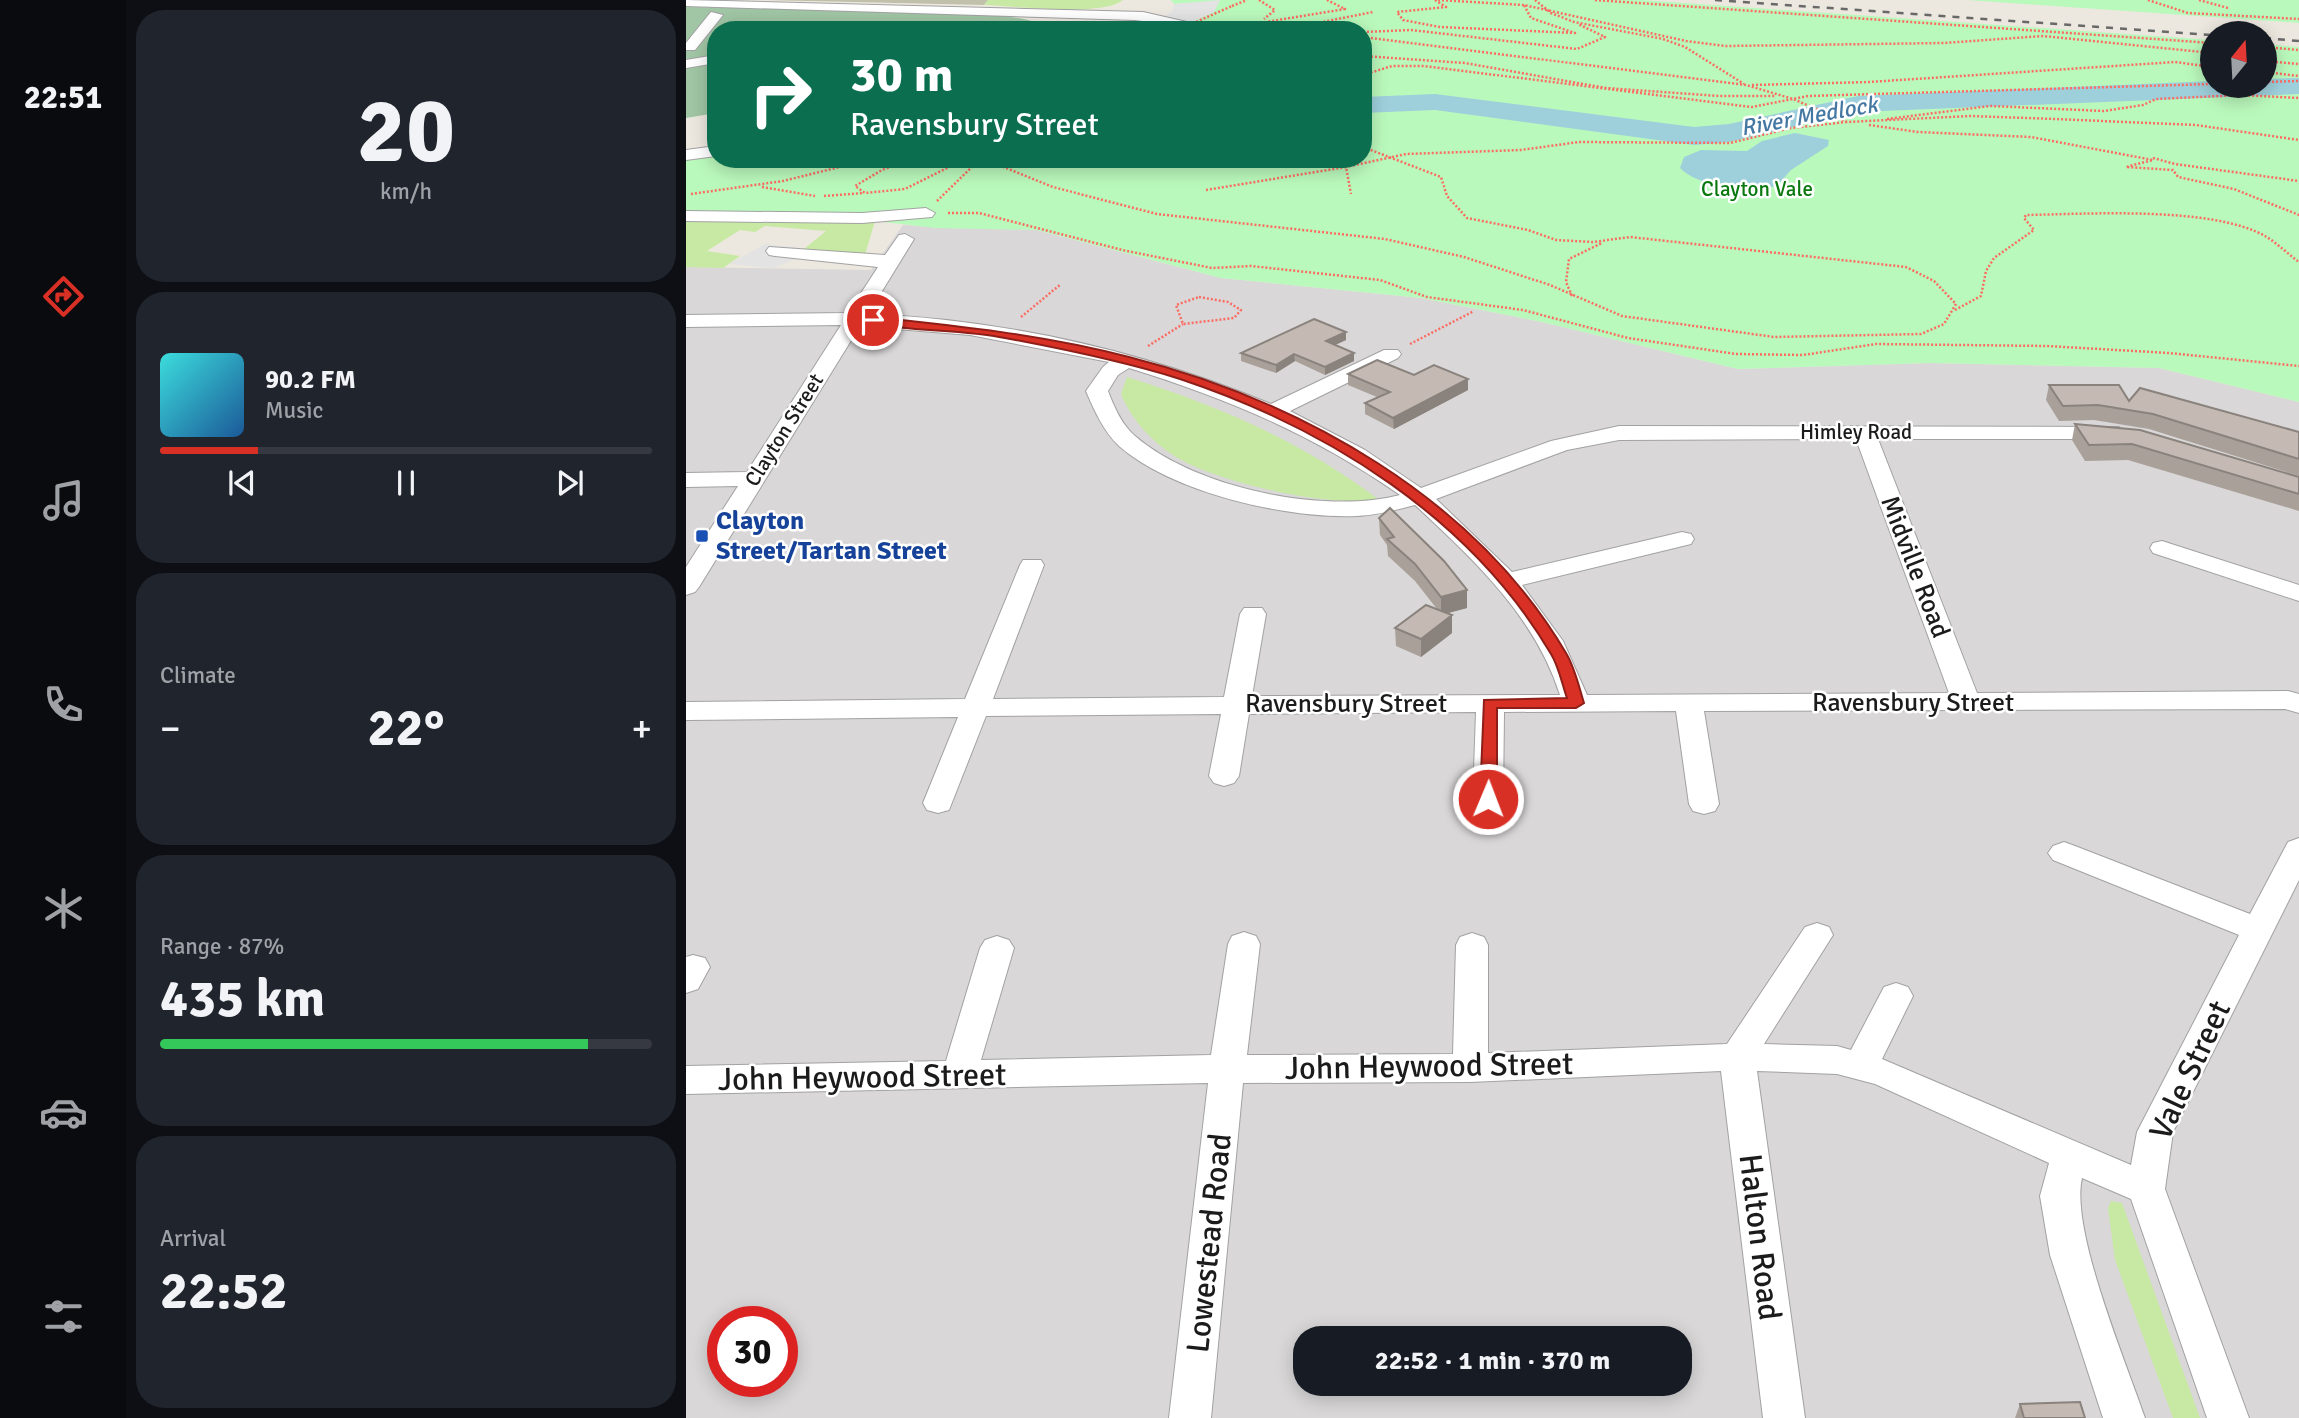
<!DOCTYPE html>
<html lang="en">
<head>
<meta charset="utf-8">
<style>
  :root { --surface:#171b24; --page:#20242c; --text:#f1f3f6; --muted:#9ea1a6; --line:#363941; --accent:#d93025 }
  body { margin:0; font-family:Signika,sans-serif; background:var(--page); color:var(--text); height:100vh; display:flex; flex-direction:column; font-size:26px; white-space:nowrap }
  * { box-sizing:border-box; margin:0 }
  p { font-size:23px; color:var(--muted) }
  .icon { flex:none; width:38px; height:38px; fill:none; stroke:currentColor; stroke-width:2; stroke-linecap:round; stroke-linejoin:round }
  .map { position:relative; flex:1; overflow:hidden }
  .side { display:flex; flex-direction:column; gap:10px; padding:10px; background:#0d0f14; width:560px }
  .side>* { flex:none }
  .banner { position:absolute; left:21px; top:21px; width:665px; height:147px; border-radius:28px; box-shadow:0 4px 18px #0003; background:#0b6e4f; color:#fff; overflow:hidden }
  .needle { width:46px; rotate:18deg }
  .controls { position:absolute; left:1514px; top:21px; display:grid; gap:14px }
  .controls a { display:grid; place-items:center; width:77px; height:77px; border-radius:50%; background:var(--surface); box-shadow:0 4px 18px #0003; font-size:35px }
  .speed { position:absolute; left:21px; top:1306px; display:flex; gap:14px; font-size:35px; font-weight:700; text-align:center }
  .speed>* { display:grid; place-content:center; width:91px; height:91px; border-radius:50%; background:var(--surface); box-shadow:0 4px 18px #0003; line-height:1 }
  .speed .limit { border:10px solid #d22; background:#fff; color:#111 }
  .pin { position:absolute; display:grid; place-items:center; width:60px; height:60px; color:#fff; margin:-30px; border:4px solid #fff; border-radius:50%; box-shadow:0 2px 7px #0007 }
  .me { position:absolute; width:77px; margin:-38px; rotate:1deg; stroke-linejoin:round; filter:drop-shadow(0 0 5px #0008) }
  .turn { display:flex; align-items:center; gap:24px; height:147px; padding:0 28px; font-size:32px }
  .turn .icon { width:91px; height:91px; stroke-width:2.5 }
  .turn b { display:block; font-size:49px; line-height:60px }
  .big { font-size:52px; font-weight:800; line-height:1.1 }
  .side .widget { flex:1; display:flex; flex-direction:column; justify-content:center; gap:10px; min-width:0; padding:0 24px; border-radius:28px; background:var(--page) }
  .side .dial { align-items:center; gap:0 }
  .dial b { font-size:91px; line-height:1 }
  .song { display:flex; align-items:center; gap:21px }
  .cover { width:84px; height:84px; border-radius:10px; background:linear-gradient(135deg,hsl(180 70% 55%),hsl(210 70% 35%)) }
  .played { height:7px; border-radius:4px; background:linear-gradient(90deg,var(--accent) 20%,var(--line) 20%) }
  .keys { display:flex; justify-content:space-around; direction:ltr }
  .heat { display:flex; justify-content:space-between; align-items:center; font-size:38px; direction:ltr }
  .charge { height:10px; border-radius:5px; background:linear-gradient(90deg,#34c759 87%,var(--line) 0) }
  .trip { position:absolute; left:607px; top:1326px; width:399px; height:70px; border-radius:28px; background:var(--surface); box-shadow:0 4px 18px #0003; font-weight:800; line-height:70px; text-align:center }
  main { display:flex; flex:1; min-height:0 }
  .dock { display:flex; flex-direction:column; width:126px; justify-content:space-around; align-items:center; background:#090b0e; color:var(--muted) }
  .dock .icon { width:49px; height:49px }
  .dock .active { color:var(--accent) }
  .dock b { font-size:32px; color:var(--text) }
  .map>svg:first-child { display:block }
  .residential { fill:#d9d7d7; fill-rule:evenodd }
  .construction { fill:#c1c0ab }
  .grass { fill:#c8e9a3 }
  .cemetery { fill:#a0c6a5 }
  .park { fill:#baf9bc }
  .parking { fill:#e3e3e3 }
  .water { fill:#9ed0dc }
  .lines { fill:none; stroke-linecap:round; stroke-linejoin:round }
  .river { fill:#9ed0dc; fill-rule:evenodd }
  .minor-casing { stroke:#a2a2a2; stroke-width:2 }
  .path { stroke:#fb6c62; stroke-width:2.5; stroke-dasharray:2 2; stroke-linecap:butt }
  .minor { fill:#fff; fill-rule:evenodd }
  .rail { stroke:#696969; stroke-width:2.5; stroke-dasharray:7 7; stroke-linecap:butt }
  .path-bridge { stroke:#fb6c62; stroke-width:2.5; stroke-dasharray:2 2; stroke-linecap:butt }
  .wall { fill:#a9a09a }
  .shaded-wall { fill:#89827d }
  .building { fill:#c4bab3; stroke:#89827d; stroke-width:2 }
  .route { fill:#d93025; stroke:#8d1f18; stroke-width:2 }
  .transit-dot { fill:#1a4fb4; stroke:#fff; stroke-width:2.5 }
  .labels { text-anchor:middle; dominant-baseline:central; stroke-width:5; stroke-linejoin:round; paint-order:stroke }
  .far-park-label { font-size:21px; fill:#09780f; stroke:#fff }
  .far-street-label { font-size:21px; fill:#1b1b1b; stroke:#fff }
  .far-water-label { font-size:23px; font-style:italic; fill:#4477a2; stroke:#fff }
  .transit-label { font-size:26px; font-weight:bold; fill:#164399; stroke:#fff; text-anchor:start }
  .street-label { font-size:26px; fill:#1b1b1b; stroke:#fff }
  .near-street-label { font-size:32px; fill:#1b1b1b; stroke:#fff }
</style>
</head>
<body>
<main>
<nav class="dock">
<b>22:51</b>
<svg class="icon active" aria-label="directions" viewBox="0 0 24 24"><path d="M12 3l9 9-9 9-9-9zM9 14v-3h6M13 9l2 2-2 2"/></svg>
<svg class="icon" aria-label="music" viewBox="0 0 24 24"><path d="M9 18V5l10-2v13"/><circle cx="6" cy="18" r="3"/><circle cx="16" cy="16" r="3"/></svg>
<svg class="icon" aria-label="phone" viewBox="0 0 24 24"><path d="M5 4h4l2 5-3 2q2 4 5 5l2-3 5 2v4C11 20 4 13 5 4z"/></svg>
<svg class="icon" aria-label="climate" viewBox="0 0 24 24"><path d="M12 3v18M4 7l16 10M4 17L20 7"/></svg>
<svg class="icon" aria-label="car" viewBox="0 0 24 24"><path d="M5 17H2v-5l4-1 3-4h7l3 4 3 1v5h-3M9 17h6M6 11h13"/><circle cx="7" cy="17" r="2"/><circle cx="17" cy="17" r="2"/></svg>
<svg class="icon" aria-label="filters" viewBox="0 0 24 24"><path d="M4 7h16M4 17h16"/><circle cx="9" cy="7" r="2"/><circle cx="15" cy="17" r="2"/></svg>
</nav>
<section class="side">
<div class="widget dial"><b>20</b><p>km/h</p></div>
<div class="widget">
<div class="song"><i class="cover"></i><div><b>90.2 FM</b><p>Music</p></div></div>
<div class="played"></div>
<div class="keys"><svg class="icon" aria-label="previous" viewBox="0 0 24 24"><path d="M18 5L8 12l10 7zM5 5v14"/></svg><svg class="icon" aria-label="pause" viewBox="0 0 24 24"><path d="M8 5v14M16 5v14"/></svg><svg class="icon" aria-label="next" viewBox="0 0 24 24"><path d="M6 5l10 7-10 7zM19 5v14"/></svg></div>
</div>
<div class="widget"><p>Climate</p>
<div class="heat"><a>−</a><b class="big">22°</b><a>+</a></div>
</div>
<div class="widget"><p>Range · 87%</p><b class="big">435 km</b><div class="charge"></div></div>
<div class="widget"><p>Arrival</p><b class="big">22:52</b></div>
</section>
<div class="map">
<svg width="1613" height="1418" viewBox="0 0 1613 1418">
  <rect width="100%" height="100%" fill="#ede8df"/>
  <path class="residential" d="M 217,225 L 351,230 L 535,278 L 735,298 L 856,322 L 1052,369 L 1243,363 L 1473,368 L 1613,402 L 1613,1418 L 0,1418 L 0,267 L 185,270 ZM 37,1321 L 96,1321 L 96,1381 L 37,1381 ZM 620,1339 L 994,1339 L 994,1384 L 620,1384 Z"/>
  <path class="construction" d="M 78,0 L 302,0 L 298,5 Z"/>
  <path class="grass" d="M 302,0 L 437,0 C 417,17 327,6 298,5 Z
    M 0,218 L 189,221 L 179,255 L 118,249 L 140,231 L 79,226 L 69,232 L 54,230 L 21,251 L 54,256 L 37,268 L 0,267 Z
    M 441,377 C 531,405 616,442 692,499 C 645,509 531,482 490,457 C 466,442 445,419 435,394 Z
    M 1425,1201 L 1436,1203 L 1514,1418 L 1487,1418 L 1429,1260 L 1422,1208 Z"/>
  <path class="cemetery" d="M 0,7 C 89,8 178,8 268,14 C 299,16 339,13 367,30 L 30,30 L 30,113 L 0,118 Z"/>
  <path class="park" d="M 485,0 L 956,0 L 1526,40 L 1526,86 L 1578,86 L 1579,44 L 1613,47 L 1613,402 L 1473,368 L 1243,363 L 1052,369 L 856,322 L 735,298 L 535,278 L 351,230 L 249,228 L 189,221 L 0,218 L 0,159 L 30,155 L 30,159 L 677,159 L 677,30 L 455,30 L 462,26 L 499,26 L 533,1 L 488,4 Z
    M 1281,0 L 1613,0 L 1613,23 Z"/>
  <path class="parking" d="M 534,0 L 528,12 L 499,26 L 462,26 L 486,12 L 488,4 Z
    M 79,244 L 116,248 L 113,250 L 126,253 L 87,268 L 43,264 Z"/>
  <path class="water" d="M 1109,133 L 1143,140 L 1142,146 L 1105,170 L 1090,187 C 1059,186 1018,191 994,168 L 998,157 L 1015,150 L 1061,151 L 1076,141 Z"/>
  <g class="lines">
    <path class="river" d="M 1613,78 L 1613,94 L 1172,112 L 1043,142 L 1008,145 L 749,110 L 677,113 L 677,97 L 749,94 L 1008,127 L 1043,124 L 1172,96 L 1526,81 L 1526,86 L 1578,86 L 1578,79 Z"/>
    <defs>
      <path id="minor" d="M 0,0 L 457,12 L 501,22 L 494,26 L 449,20 L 0,6 Z
        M 25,12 L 37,15 L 9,50 L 0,50 L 0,43 Z
        M 30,55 L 30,63 L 0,68 L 0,60 Z
        M 30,146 L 30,156 L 0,160 L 0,150 Z
        M 240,208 L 249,213 L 246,217 L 176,223 L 0,221 L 0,211 L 176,213 Z
        M 219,234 L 228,239 L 182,314 C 321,320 457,351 585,404 L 698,350 L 712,350 L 715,354 L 712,358 L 604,411 L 679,450 L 735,488 L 865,441 L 933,426 L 1433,427 L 1436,432 L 1425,439 L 1192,439 L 1291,693 L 1602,691 L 1613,694 L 1613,713 L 1599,709 L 1018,711 L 1033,804 L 1029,811 L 1018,814 L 1007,811 L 1003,804 L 990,711 L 818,712 L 817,799 L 813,806 L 802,809 L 791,806 L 787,799 L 790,712 L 563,714 L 553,776 L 548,783 L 538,786 L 528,783 L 523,776 L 535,714 L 300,716 L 263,810 L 252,813 L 241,810 L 237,803 L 272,717 L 0,720 L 0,702 L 279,699 L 334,565 L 337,560 L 355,560 L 358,565 L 307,699 L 538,697 L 554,614 L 558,608 L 576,608 L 580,614 L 566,696 L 874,695 C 849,616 788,560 729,505 C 710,510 691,515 671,516 C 601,519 487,493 433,446 C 418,432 408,410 400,391 L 417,367 L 423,362 L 284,335 L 174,326 L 13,587 L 9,592 L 0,595 L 0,567 L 52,486 L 0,487 L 0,473 L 61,472 L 155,325 L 0,327 L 0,315 L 162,313 L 192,267 L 89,256 L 83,255 L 80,251 L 83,247 L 199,255 L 213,235 ZM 443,368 C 543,399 628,435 714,495 C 638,515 509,488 449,436 C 436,425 428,407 422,391 L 432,375 ZM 1170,439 L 1263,693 L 901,695 L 877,641 L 836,585 L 1005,544 L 1008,539 L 1005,534 L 996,532 L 826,572 L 750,499 L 881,450 L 933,440 Z
        M 1476,541 L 1613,585 L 1613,601 L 1467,553 L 1464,548 L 1467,543 Z
        M 1613,838 L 1613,880 L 1487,1132 L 1479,1189 L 1563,1418 L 1521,1418 L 1445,1199 L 1396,1178 C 1384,1230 1440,1362 1459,1418 L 1417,1418 L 1364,1255 L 1354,1196 L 1363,1163 L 1189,1084 L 1151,1074 L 1071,1071 L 1119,1418 L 1077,1418 L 1035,1071 L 784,1082 L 557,1083 L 525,1418 L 483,1418 L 522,1083 L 0,1094 L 0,1066 L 260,1061 L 294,948 L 299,940 L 311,936 L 323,940 L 328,948 L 295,1060 L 525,1055 L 542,944 L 546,936 L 558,932 L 570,936 L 574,944 L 561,1055 L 767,1054 L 770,945 L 774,937 L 786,933 L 798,937 L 802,945 L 802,1053 L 1041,1044 L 1119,927 L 1131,923 L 1143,927 L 1147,935 L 1078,1044 L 1151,1046 L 1165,1050 L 1198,987 L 1210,983 L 1222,987 L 1227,996 L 1196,1059 L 1445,1165 L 1451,1132 L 1553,935 L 1367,860 L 1362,853 L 1367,846 L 1378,842 L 1389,846 L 1564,914 L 1602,842 Z
        M 7,955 L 19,958 L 24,967 L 12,989 L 0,993 L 0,957 Z"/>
    </defs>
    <use href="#minor" class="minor-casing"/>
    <path class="path" d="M 573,0 L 589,10 L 578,19
      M 749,0 L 760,7 L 711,12 L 717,20 L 754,27 L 889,33 L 845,18 L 838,5 L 1000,41 L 1040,46 L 1258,43 L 1357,36 L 1526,53
      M 752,0 L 838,5
      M 849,0 L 865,13 L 888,22 L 977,39 L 999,47 L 1058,84
      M 909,0 L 1526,43
      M 1462,0 L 1502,13 L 1613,19
      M 1513,0 L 1542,8
      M 546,6 L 561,0
      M 512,23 L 538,25
      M 565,26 L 612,30
      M 606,28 L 687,12
      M 531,30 L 659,9 L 641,0
      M 677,32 L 725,30 L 891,49 L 919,37 L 892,24
      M 677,37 L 1060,85 L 1107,99 L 1161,122 L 1284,116 L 1369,119 L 1510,125 L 1613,140
      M 1578,47 L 1613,50
      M 677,56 L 779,63 L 920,88 L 1033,96 L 1090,96
      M 1578,61 L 1613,64
      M 1578,72 L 1613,76
      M 677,75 L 706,66 L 738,66 L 1066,107 L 1122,96 L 1526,84
      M 1578,82 L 1613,81
      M 1066,85 L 1183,82 L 1489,62 L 1526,67
      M 1201,119 L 1305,106 L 1418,111 L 1457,105 L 1470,99 L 1555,95 L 1613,98
      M 1183,125 L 1232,132 L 1345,137 L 1467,160 L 1440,167 L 1487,170 L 1492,177 L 1548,189 L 1613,215
      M 1467,158 L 1489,164 L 1613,181
      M 225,159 L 196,170 L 169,186 L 179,193 L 219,189 L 265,166 L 291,159
      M 298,159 L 367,187 L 471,214 L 699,239 L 778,257 L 864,285 L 936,316 L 1088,337 L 1235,334 L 1258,324 L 1270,304 L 1248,281 L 1220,267 L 944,237 L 907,242 L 870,240 L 842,230 L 781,218 L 761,196 L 755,177 L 677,147
      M 624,159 L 660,167 L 720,154 L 835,150 L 893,142 L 1044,143 L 1105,128 L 1160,122
      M 76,187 L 129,196
      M 520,190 L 660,167 L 665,194
      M 5,194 L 97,181 L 186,159
      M 138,196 L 178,193
      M 251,201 L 292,161
      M 262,213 L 293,213 L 436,250 L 526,268 L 565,266 L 694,280 L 741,297 L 837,310 L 942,338 L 1050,354 L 1117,355 L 1190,344 L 1361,346 L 1483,353 L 1613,366
      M 886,296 L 880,282 L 883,259 L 916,243
      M 513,297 L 542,302 L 555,310 L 548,318 L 497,324 L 490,305 Z
      M 1269,310 L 1295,296 L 1300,271 L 1308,258 L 1348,230 L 1338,218 L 1340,215 C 1402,214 1526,206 1579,236 C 1591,243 1602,254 1613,262
      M 335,317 L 375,284
      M 724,344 L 788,311
      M 462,346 L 497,324"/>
    <use href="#minor" class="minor"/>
    <path class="rail" d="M 1029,0 L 1526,35
      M 1578,38 L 1613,41"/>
    <path class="path-bridge" d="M 492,30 L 546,6"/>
  </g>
  <path class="wall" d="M 660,332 L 660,340 L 649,345 L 668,353 L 668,361 L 639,375 L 609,361 L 590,373 L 555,361 L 555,353 Z
    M 662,374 L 728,375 L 782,390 L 708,429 L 679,414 L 679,403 L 691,397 L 662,385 Z
    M 1363,385 L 1613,432 L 1613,476 L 1463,429 L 1408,420 L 1373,421 L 1360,400 Z
    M 1389,424 L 1613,477 L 1613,511 L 1442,460 L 1399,461 L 1386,440 Z
    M 693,518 L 781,590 L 781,608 L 761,613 L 766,615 L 766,633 L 735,657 L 710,646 L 709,628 L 751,609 L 729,581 L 702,556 L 701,545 L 694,535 Z
    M 1334,1404 L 1399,1418 L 1329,1418 Z"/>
  <path class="shaded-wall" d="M 660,332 L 660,340 L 640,349 L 640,341 Z
    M 668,353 L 668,361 L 639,375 L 639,367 Z
    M 608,354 L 609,361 L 590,373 L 590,365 Z
    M 782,379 L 782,390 L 708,429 L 707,418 Z
    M 781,590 L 781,608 L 755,615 L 755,597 Z
    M 766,615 L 766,633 L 735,657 L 735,639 Z"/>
  <path class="building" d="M 628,319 L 660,332 L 640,341 L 668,353 L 639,367 L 608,354 L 590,365 L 555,353 Z
    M 691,360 L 728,375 L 748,365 L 782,379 L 707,418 L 679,403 L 704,392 L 662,374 Z
    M 1363,385 L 1433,385 L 1443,401 L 1454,388 L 1613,432 L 1613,459 L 1467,414 L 1412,405 L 1377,406 Z
    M 1389,424 L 1454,430 L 1613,477 L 1613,494 L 1446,444 L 1403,445 Z
    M 704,508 L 758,561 L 781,590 L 755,597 L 729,564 L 701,539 L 708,537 L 693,518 Z
    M 740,605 L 766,615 L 735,639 L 709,628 Z
    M 1394,1402 L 1399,1418 L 1338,1418 L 1334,1404 Z"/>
  <path class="route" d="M 187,317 C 273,326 359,335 443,357 C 615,401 788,497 880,653 C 889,668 893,687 898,703 L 890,708 L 811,708 L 811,799 L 802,804 L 796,803 L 794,799 L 798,700 L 881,698 C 876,684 873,667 865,654 C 785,518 641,428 494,379 C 437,361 378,349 319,338 C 274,329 227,332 183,323 L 183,318 Z"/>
  <rect class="transit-dot" x="9" y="529" width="14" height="14" rx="3.5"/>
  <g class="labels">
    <g class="far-park-label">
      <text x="1071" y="189">Clayton Vale</text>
    </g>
    <g class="far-street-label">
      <text transform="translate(98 430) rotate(-58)">Clayton Street</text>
      <text x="1170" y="432">Himley Road</text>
    </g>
    <g class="far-water-label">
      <text transform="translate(1123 116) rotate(-10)">River Medlock</text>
    </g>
    <g class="transit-label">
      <text x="30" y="521">Clayton<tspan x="30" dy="30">Street/Tartan Street</tspan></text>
    </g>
    <g class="street-label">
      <text transform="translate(1229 567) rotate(69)">Midville Road</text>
      <text x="1227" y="703">Ravensbury Street</text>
      <text x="660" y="704">Ravensbury Street</text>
    </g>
    <g class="near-street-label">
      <text transform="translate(743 1066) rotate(-1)">John Heywood Street</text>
      <text transform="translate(1504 1070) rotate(-65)">Vale Street</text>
      <text transform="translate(176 1077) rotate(-1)">John Heywood Street</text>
      <text transform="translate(1074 1237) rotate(83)">Halton Road</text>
      <text transform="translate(523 1243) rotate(-84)">Lowestead Road</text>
    </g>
  </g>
</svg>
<div class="controls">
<a><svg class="needle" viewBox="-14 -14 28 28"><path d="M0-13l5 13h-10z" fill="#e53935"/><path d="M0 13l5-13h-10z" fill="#9ea1a6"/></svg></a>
</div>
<div class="speed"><div class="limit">30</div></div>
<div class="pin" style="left:187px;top:320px;background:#d93025"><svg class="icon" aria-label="arrive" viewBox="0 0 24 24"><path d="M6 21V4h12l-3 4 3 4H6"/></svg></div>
<svg class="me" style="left:802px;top:799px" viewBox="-20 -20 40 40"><circle r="17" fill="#d93025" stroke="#fff" stroke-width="3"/><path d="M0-11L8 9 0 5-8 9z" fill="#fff"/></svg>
<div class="trip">22:52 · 1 min · 370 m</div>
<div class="banner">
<div class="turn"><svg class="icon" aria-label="right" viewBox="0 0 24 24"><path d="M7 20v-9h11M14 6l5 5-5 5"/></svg><div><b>30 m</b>Ravensbury Street</div></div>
</div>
</div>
</main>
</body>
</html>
